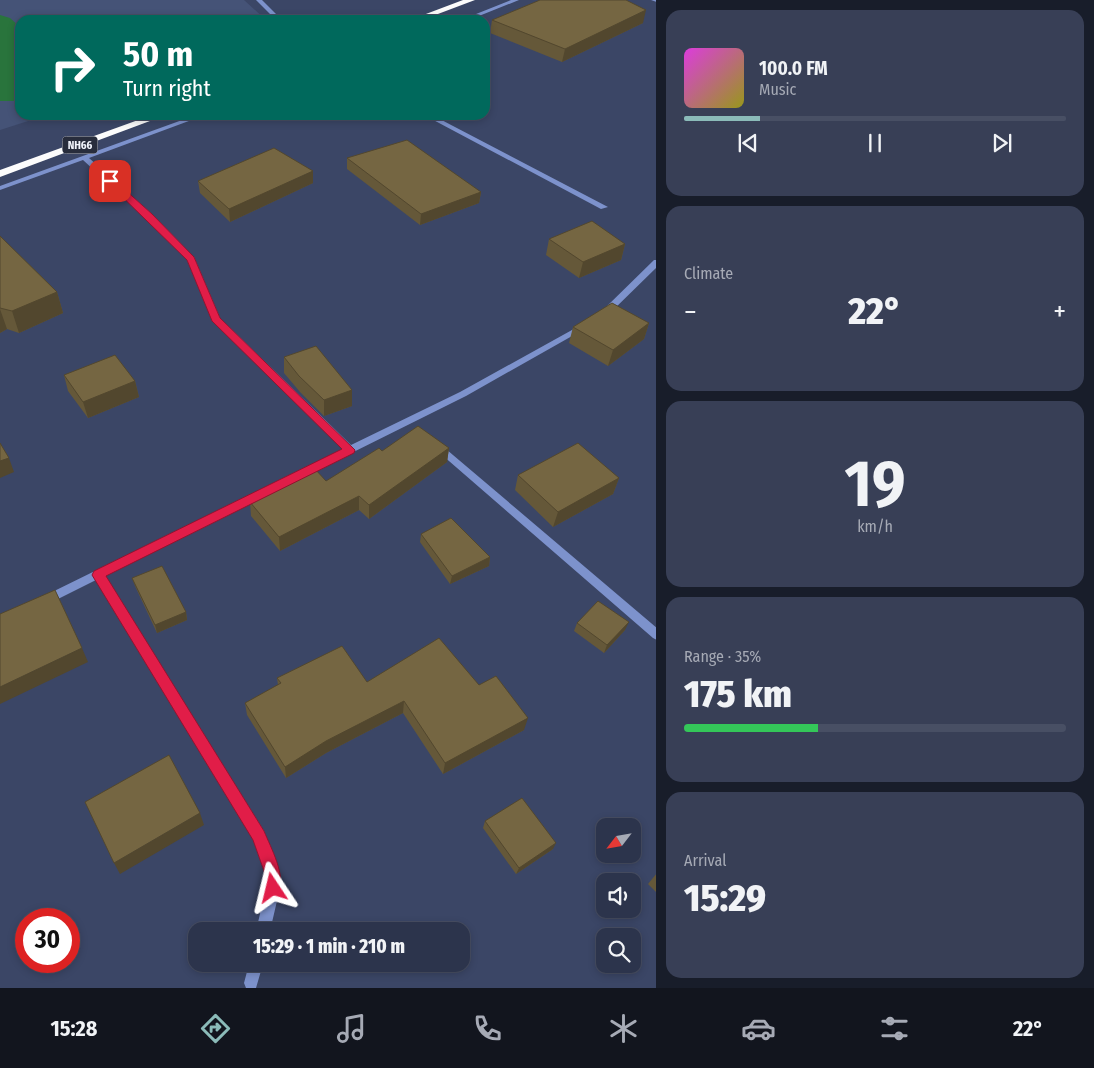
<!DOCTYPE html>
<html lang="en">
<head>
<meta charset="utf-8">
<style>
  :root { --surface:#2c344c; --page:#383f56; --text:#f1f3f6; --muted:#a6aab5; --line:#484f64; --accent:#8bbbb9 }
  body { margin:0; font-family:"Fira Sans Condensed",sans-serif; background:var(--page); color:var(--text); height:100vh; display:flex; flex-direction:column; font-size:19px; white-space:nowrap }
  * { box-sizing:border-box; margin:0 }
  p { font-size:16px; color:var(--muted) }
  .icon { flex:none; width:28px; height:28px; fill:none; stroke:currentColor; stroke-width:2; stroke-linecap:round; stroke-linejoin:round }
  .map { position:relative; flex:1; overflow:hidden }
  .side { display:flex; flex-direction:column; gap:10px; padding:10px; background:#181d2a; width:438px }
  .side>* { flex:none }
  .banner { position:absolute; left:15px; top:15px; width:475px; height:105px; border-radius:15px; box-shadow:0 2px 8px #0003,0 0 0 1px var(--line); background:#00695c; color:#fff; overflow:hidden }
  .needle { width:32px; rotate:239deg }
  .controls { position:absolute; left:596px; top:818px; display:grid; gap:10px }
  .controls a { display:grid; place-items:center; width:45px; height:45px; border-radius:10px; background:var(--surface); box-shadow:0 2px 8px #0003,0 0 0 1px var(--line); font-size:25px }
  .speed { position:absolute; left:15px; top:908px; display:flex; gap:10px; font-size:25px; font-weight:700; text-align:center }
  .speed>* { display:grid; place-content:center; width:65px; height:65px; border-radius:50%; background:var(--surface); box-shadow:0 2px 8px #0003,0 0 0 1px var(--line); line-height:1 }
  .speed .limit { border:8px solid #d22; background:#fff; color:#111 }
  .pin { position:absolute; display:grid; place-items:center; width:42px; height:42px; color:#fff; margin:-21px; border-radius:10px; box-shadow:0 2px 8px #0006 }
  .me { position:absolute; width:55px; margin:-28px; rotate:350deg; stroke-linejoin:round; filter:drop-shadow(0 0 4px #0008) }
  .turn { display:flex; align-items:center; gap:18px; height:105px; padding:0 25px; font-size:22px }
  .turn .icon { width:65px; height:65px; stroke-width:2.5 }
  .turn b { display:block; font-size:35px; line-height:42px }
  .big { font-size:38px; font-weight:800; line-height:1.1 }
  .side .card { flex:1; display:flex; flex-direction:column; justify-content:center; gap:8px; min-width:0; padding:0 18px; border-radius:15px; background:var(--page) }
  .side .dial { align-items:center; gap:0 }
  .dial b { font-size:65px; line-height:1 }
  .song { display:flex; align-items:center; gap:15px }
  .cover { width:60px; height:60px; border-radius:8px; background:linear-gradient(135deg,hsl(300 70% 55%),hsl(60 70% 35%)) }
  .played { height:5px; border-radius:2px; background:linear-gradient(90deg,var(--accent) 20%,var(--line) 20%) }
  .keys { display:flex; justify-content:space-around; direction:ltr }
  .heat { display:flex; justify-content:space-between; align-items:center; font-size:28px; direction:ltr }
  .charge { height:8px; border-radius:4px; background:linear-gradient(90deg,#34c759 35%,var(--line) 0) }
  .trip { position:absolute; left:188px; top:922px; width:282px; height:50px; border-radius:15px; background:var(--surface); box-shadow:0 2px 8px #0003,0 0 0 1px var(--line); font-weight:800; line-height:50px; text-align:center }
  .tab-bar { display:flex; height:80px; justify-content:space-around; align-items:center; background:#12151e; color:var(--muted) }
  .tab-bar .icon { width:35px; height:35px }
  .tab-bar .selected { color:var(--accent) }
  .tab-bar b { font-size:22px; color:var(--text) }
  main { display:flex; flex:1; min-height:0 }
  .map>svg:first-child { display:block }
  .built { fill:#455377 }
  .green { fill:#29743c }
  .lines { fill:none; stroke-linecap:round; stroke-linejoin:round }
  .street { fill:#7d92cc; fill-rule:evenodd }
  .highway { fill:#fcfcfc; fill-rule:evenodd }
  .wall { fill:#655839 }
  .shaded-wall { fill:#52472e }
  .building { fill:#756642; stroke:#52472e }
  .route { fill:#e11d48; stroke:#92132f }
  .labels { text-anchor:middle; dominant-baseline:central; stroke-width:5; stroke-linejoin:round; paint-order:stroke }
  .shield { fill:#282d3c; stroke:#b5b8c2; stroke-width:1 }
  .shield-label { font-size:11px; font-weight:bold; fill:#f1f4fc }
</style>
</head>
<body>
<main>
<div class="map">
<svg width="657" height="988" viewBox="0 0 657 988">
  <rect width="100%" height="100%" fill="#3b4666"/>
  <path class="built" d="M 0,0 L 244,0 L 266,20 L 20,20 L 20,115 L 47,115 L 0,130 Z"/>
  <path class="green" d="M 0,15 L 10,18 L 20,27 L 20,101 L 0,101 Z"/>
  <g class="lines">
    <path class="street" d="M 256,0 L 262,0 L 282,20 L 276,20 Z
      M 511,0 L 519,0 L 469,20 L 461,20 Z
      M 651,0 L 657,0 L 657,2 Z
      M 196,115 L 205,115 L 89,158 L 152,214 L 194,257 L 220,318 L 351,445 L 460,392 L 581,325 L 587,325 L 588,327 L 466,396 L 104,576 L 264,831 L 278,871 L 280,888 L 270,931 L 256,931 L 266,888 L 264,871 L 253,839 L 96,580 L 46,605 L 42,603 L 40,600 L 42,597 L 343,449 L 213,321 L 187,260 L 146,218 L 83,160 L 0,190 L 0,186 Z
      M 424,115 L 432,115 L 608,207 L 601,209 Z
      M 654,260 L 657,260 L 657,267 L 609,314 L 603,314 L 603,310 Z
      M 437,443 L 440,444 L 657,628 L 657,640 L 653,638 L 434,448 L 432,446 Z
      M 249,964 L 263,964 L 256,988 L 246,988 L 244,983 Z"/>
    <path class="highway" d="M 463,0 L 475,0 L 422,20 L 410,20 Z
      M 152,115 L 166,115 L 0,177 L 0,170 Z"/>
  </g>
  <path class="wall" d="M 492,20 L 643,23 L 562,62 L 490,33 Z
    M 347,158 L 481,192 L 479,203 L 420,225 L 347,169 Z
    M 198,181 L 313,183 L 230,222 L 200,193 Z
    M 0,236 L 57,292 L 63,313 L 19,333 L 7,329 L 0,333 Z
    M 549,239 L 625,244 L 621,260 L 579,278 L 546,255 Z
    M 649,323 L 644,339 L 608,366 L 569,343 L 573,327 Z
    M 284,357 L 352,390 L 352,406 L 324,416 L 300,392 L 284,373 Z
    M 64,375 L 135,381 L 139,397 L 88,418 L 68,391 Z
    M 449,448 L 447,462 L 369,519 L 359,510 L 280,551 L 251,516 L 250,502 Z
    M 518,475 L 619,478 L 613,494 L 553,527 L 515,490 Z
    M 421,534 L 490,557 L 489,566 L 450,584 L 420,542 Z
    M 132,578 L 186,612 L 187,620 L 157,633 L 135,586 Z
    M 577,623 L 625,630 L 604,653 L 574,631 Z
    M 277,678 L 367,682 L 479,685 L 524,730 L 443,774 L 403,713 L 326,753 L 286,778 L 247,715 L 245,703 L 278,685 Z
    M 485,821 L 553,849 L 516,874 L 483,828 Z
    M 657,873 L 657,893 L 648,884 Z"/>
  <path class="shaded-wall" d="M 646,10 L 643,23 L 562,62 L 565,49 Z
    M 313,171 L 313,183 L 230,222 L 229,209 Z
    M 481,192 L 479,203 L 420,225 L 421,214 Z
    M 625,244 L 621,260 L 579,278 L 583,262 Z
    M 57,292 L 63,313 L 19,333 L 12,311 Z
    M 0,309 L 7,329 L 0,333 Z
    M 649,323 L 644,339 L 608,366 L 613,350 Z
    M 135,381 L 139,397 L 88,418 L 83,402 Z
    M 352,390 L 352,406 L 324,416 L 324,400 Z
    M 449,448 L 447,462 L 369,519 L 369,505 Z
    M 9,458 L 14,472 L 0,478 L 0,461 Z
    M 619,478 L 613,494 L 553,527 L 558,512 Z
    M 359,496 L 359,510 L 280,551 L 279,537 Z
    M 490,557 L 489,566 L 450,584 L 452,576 Z
    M 186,612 L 187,620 L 157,633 L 155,625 Z
    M 629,622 L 625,630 L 604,653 L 607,645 Z
    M 82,648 L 88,662 L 0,704 L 0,687 Z
    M 404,701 L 403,713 L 326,753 L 286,778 L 285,767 L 326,741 Z
    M 528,718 L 524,730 L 443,774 L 445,763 Z
    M 200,813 L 204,825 L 120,874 L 114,863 Z
    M 556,843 L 553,849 L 516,874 L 519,868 Z"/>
  <path class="building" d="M 540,0 L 626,0 L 646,10 L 565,49 L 492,20 Z
    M 407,140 L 481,192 L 421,214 L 347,158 Z
    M 274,148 L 313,171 L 229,209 L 198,181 Z
    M 592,221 L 625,244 L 583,262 L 549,239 Z
    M 0,236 L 57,292 L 12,311 L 0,308 Z
    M 612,303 L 649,323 L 613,350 L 573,327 Z
    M 316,346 L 352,390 L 324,400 L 299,376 L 284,357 Z
    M 115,355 L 135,381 L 83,402 L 64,375 Z
    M 418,426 L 449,448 L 369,505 L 359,496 L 279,537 L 250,502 L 315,469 L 326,481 L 379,448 L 382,451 Z
    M 0,443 L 9,458 L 0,461 Z
    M 578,443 L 619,478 L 558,512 L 518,475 Z
    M 451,518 L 490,557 L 452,576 L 421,534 Z
    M 162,566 L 186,612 L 155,625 L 132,578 Z
    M 55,590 L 82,648 L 0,687 L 0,614 Z
    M 598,601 L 629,622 L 607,645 L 577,623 Z
    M 439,638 L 479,685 L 496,676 L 528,718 L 445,763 L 404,701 L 326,741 L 285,767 L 245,703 L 281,683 L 277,678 L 342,646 L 367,682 Z
    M 169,755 L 200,813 L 114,863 L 85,802 Z
    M 522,798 L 556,843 L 519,868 L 485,821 Z"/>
  <path class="route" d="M 107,179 L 113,179 L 152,214 L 194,257 L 220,318 L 355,450 L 354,453 L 106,576 L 264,831 C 271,848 286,875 279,893 L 273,896 L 268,893 L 264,871 L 253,840 L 92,575 L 94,571 L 342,449 L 212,321 L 187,260 L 107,182 Z"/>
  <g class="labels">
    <rect class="shield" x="62.5" y="136.5" width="35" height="17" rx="4"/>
    <g class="shield-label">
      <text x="80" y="145">NH66</text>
    </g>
  </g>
</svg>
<div class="controls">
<a><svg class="needle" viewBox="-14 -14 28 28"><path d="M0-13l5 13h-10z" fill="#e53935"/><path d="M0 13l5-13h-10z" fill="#a6aab5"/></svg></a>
<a><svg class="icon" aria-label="sound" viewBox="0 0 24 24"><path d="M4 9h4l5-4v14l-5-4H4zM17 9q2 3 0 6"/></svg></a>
<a><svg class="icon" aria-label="search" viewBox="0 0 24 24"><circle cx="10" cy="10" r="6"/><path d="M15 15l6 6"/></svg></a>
</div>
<div class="speed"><div class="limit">30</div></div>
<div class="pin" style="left:110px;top:181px;background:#d93025"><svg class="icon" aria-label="arrive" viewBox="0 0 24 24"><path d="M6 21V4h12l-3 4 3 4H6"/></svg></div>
<svg class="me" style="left:273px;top:888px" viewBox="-20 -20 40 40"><path d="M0-17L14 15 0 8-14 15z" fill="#e11d48" stroke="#fff" stroke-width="4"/></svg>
<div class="trip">15:29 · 1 min · 210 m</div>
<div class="banner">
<div class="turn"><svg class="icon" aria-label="right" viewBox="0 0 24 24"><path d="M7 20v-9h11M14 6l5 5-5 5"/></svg><div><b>50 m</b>Turn right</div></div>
</div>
</div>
<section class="side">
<div class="card">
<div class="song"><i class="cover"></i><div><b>100.0 FM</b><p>Music</p></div></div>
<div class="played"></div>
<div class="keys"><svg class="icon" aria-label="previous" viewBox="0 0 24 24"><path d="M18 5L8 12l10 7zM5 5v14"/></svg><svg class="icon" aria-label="pause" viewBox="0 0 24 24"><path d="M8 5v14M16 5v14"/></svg><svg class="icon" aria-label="next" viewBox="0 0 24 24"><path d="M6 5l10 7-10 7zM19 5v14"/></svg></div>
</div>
<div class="card"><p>Climate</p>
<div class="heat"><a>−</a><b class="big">22°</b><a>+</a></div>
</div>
<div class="card dial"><b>19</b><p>km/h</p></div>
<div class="card"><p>Range · 35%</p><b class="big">175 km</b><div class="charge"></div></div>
<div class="card"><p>Arrival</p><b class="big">15:29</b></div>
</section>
</main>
<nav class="tab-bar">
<b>15:28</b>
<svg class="icon selected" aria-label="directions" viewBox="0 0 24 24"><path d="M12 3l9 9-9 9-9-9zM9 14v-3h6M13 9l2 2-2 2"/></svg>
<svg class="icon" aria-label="music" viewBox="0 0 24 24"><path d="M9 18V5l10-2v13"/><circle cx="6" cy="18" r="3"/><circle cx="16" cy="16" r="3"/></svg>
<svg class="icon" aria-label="phone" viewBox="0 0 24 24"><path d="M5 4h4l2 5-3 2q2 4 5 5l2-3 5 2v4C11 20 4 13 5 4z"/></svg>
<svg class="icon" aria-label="climate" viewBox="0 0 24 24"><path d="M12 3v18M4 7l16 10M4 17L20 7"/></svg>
<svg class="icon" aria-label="car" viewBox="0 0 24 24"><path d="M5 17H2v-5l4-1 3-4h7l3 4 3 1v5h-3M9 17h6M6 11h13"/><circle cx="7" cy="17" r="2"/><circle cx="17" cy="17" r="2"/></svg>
<svg class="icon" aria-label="filters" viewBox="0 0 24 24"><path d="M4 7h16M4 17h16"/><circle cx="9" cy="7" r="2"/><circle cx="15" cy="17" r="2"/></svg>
<b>22°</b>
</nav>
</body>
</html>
